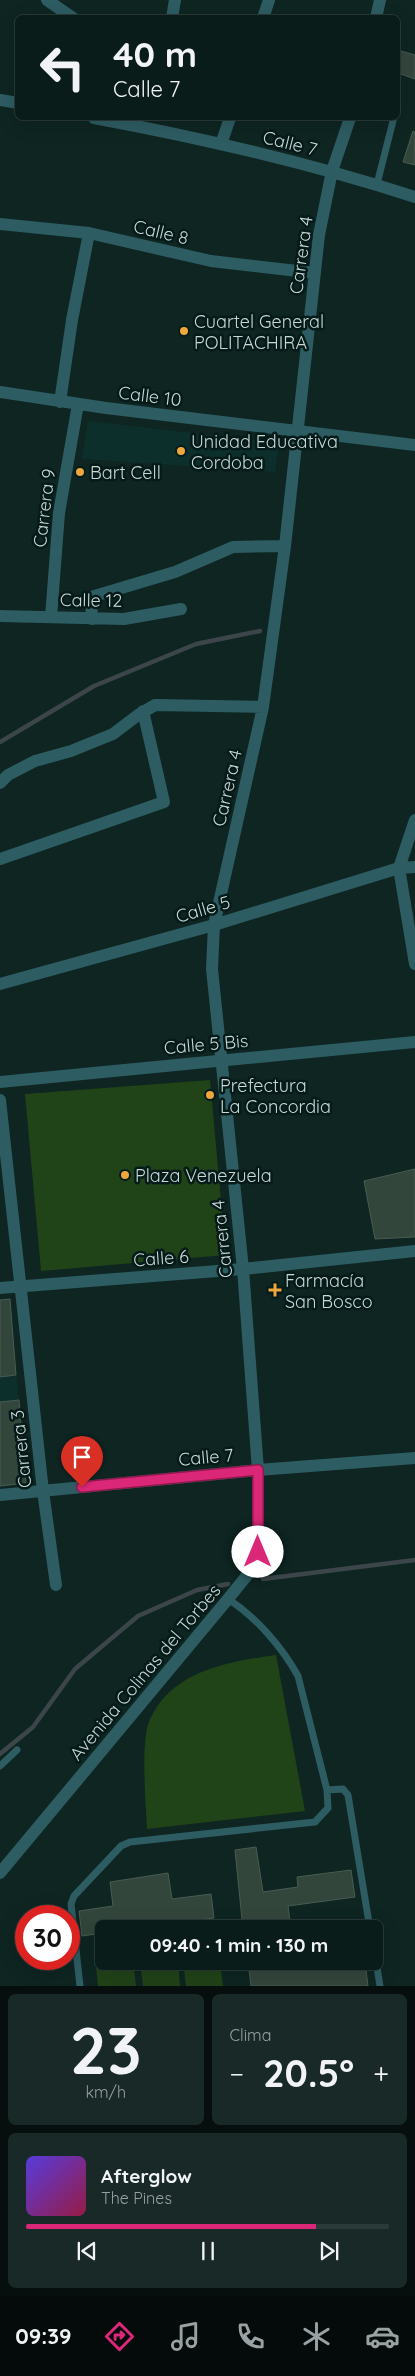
<!DOCTYPE html>
<html lang="es">
<head>
<meta charset="utf-8">
<style>
  :root { --surface:#0a1c1a; --page:#182927; --text:#f1f3f6; --muted:#99a1a2; --line:#2a3a39; --accent:#db2777 }
  body { margin:0; font-family:Quicksand,sans-serif; background:var(--page); color:var(--text); height:100vh; display:flex; flex-direction:column; font-size:19px; white-space:nowrap }
  * { box-sizing:border-box; margin:0 }
  p { font-size:16px; color:var(--muted) }
  .icon { flex:none; width:28px; height:28px; fill:none; stroke:currentColor; stroke-width:2; stroke-linecap:round; stroke-linejoin:round }
  .map { position:relative; height:1986px; overflow:hidden }
  .drawer { display:flex; flex-direction:column; gap:8px; padding:8px; background:#060f0e; flex:1 }
  .drawer>* { flex:none }
  .hud { position:absolute; left:15px; top:15px; width:385px; height:105px; border-radius:8px; box-shadow:0 5px 20px #0002,0 0 0 1px var(--line); background:#0a1c1a; color:var(--text); overflow:hidden }
  .speed { position:absolute; left:15px; top:1905px; display:flex; gap:10px; font-size:25px; font-weight:700; text-align:center }
  .speed>* { display:grid; place-content:center; width:65px; height:65px; border-radius:50%; background:var(--surface); box-shadow:0 5px 20px #0002,0 0 0 1px var(--line); line-height:1 }
  .speed .limit { border:8px solid #d22; background:#fff; color:#111 }
  .pin { position:absolute; display:grid; place-items:center; width:42px; height:42px; color:#fff; margin:-51px -21px; border-radius:50% 50% 50% 0; rotate:-45deg; box-shadow:0 0 5px #0007 }
  .pin .icon { rotate:45deg }
  .me { position:absolute; width:55px; margin:-28px; rotate:0deg; stroke-linejoin:round; filter:drop-shadow(0 0 4px #0008) }
  .turn { display:flex; align-items:center; gap:18px; height:105px; padding:0 15px; font-size:22px }
  .turn .icon { width:65px; height:65px; stroke-width:2.5 }
  .turn b { display:block; font-size:35px; line-height:42px }
  .big { font-size:38px; font-weight:700; line-height:1.1 }
  .drawer .widget { flex:1; display:flex; flex-direction:column; justify-content:center; gap:8px; min-width:0; padding:0 18px; border-radius:8px; background:var(--page) }
  .drawer .dial { align-items:center; gap:0 }
  .dial b { font-size:65px; line-height:1 }
  .song { display:flex; align-items:center; gap:15px }
  .cover { width:60px; height:60px; border-radius:8px; background:linear-gradient(135deg,hsl(250 70% 55%),hsl(340 70% 35%)) }
  .played { height:5px; border-radius:2px; background:linear-gradient(90deg,var(--accent) 80%,var(--line) 80%) }
  .keys { display:flex; justify-content:space-around; direction:ltr }
  .heat { display:flex; justify-content:space-between; align-items:center; font-size:28px; direction:ltr }
  .drawer .tiles { flex:1; display:grid; gap:8px; grid-template-columns:1fr 1fr }
  .widget:last-child { grid-column:span 2 }
  .trip { position:absolute; left:95px; top:1920px; width:288px; height:50px; border-radius:8px; background:var(--surface); box-shadow:0 5px 20px #0002,0 0 0 1px var(--line); font-weight:700; line-height:50px; text-align:center }
  .tabs { display:flex; height:80px; justify-content:space-around; align-items:center; background:#040b0a; color:var(--muted) }
  .tabs .icon { width:35px; height:35px }
  .tabs .active { color:var(--accent) }
  .tabs b { font-size:22px; color:var(--text) }
  .map>svg:first-child { display:block }
  .built { fill:#0d2f2b }
  .green { fill:#214318 }
  .lines { fill:none; stroke-linecap:round; stroke-linejoin:round }
  .stream { stroke:#3c464a; stroke-width:4.5 }
  .building { fill:#33463c; stroke:#485c52 }
  .lane { stroke:#2d5c62; stroke-width:7 }
  .street { stroke:#2d5c62; stroke-width:12 }
  .route-casing { stroke:#8e194d; stroke-width:12 }
  .route { stroke:#db2777; stroke-width:9 }
  .poi-dot { fill:#efa73d; stroke:#051b19; stroke-width:2 }
  .labels { text-anchor:middle; dominant-baseline:central; stroke-width:5; stroke-linejoin:round; paint-order:stroke }
  .street-label { font-size:18px; fill:#c9d7d5; stroke:#051b19 }
  .poi-label { font-size:18px; fill:#c9d7d5; stroke:#051b19; text-anchor:start }
</style>
</head>
<body>
<div class="map">
<svg width="415" height="1986" viewBox="0 0 415 1986">
  <rect width="100%" height="100%" fill="#0e2522"/>
  <path class="built" d="M 88,421 L 279,443 L 275,472 L 82,459 Z
    M 0,1299 L 10,1299 L 26,1483 L 0,1487 Z"/>
  <path class="green" d="M 210,1080 L 226,1255 L 41,1271 L 25,1094 Z
    M 276,1655 L 305,1811 L 147,1829 C 146,1803 140,1741 150,1719 C 173,1670 228,1662 276,1655 Z
    M 104,1945 L 104,1961 L 133,1961 L 136,1986 L 98,1986 L 94,1947 Z
    M 140,1961 L 178,1961 L 180,1986 L 143,1986 Z
    M 183,1961 L 220,1961 L 223,1986 L 186,1986 Z"/>
  <g class="lines">
    <path class="stream" d="M 0,742 L 94,686 L 196,644 L 260,631
      M 263,1579 L 415,1560
      M 0,1754 L 33,1727 L 75,1669 L 138,1616 L 197,1590 L 228,1584"/>
  </g>
  <path class="building" d="M 401,51 L 415,55 L 415,79 L 398,73 L 398,62 Z
    M 413,131 L 415,132 L 415,165 L 403,162 Z
    M 415,1169 L 415,1237 L 375,1239 L 364,1181 Z
    M 10,1299 L 16,1375 L 0,1377 L 0,1300 Z
    M 19,1400 L 26,1483 L 0,1486 L 0,1402 Z
    M 256,1847 L 263,1892 L 298,1887 L 297,1877 L 351,1870 L 355,1897 L 288,1906 L 291,1929 L 243,1929 L 235,1850 Z
    M 168,1873 L 172,1899 L 211,1894 L 214,1918 L 137,1929 L 104,1929 L 104,1933 L 82,1936 L 79,1911 L 113,1906 L 110,1882 Z
    M 248,1961 L 296,1961 L 297,1968 L 346,1961 L 365,1961 L 368,1986 L 251,1986 Z"/>
  <g class="lines">
    <path class="lane" d="M 377,184 L 393,121
      M 228,1599 C 256,1617 282,1647 298,1676 L 327,1790 L 343,1789 L 348,1795 L 370,1929
      M 0,1766 L 17,1750
      M 374,1949 L 380,1986
      M 80,1986 L 71,1904 L 74,1896 L 121,1846 L 130,1842 L 315,1822 L 328,1808 L 327,1790"/>
    <path class="street" d="M 47,0 L 73,18
      M 172,18 L 175,0
      M 263,18 L 269,0
      M 376,18 L 380,0
      M 0,100 L 18,103
      M 94,118 C 202,138 310,163 415,197
      M 221,144 L 230,118
      M 0,224 L 89,233 L 211,261 L 315,273
      M 0,392 L 106,408 L 415,445
      M 60,402 L 72,320 L 89,233
      M 0,616 L 124,619 L 181,609
      M 51,617 L 59,513 L 78,404
      M 92,619 L 91,597 L 175,572 L 233,547 L 285,546
      M 0,783 L 8,775 L 35,761 L 71,751 L 113,734 L 138,715 L 155,705 L 263,707
      M 415,820 L 399,868 L 415,964
      M 0,859 L 164,802 L 143,711
      M 0,984 L 214,925 L 399,868 L 415,867
      M 0,1082 L 415,1042
      M 0,1100 L 43,1491 L 56,1585
      M 0,1288 L 243,1269 L 415,1251
      M 0,1495 L 258,1470 L 415,1458
      M 0,1873 L 228,1599 L 253,1568 L 258,1552 L 258,1470 L 243,1269 L 212,969 L 214,925 L 263,707 L 285,546 L 319,235 L 332,171 L 350,118"/>
  </g>
  <g class="lines">
    <defs>
      <path id="route" d="M 82,1487 L 258,1470 L 258,1552"/>
    </defs>
    <use href="#route" class="route-casing"/>
    <use href="#route" class="route"/>
  </g>
  <g class="poi-dot">
    <circle cx="184" cy="331" r="5"/>
    <circle cx="181" cy="451" r="5"/>
    <circle cx="80" cy="472" r="5"/>
    <circle cx="210" cy="1095" r="5"/>
    <circle cx="125" cy="1175" r="5"/>
    <path d="M272.5 1282.5h5v5h5v5h-5v5h-5v-5h-5v-5h5z"/>
  </g>
  <g class="labels">
    <g class="street-label">
      <text transform="translate(290 143) rotate(14)">Calle 7</text>
      <text transform="translate(161 232) rotate(13)">Calle 8</text>
      <text transform="translate(301 255) rotate(-82)">Carrera 4</text>
      <text transform="translate(150 396) rotate(7)">Calle 10</text>
      <text transform="translate(44 508) rotate(-83)">Carrera 9</text>
      <text transform="translate(91 600) rotate(1)">Calle 12</text>
      <text transform="translate(227 788) rotate(-77)">Carrera 4</text>
      <text transform="translate(203 909) rotate(-16)">Calle 5</text>
      <text transform="translate(206 1044) rotate(-5)">Calle 5 Bis</text>
      <text transform="translate(222 1239) rotate(-96)">Carrera 4</text>
      <text transform="translate(161 1258) rotate(-4)">Calle 6</text>
      <text transform="translate(21 1449) rotate(-96)">Carrera 3</text>
      <text transform="translate(206 1457) rotate(-5)">Calle 7</text>
      <text transform="translate(145 1672) rotate(-50)">Avenida Colinas del Torbes</text>
    </g>
    <g class="poi-label">
      <text x="194" y="321">Cuartel General<tspan x="194" dy="21">POLITACHIRA</tspan></text>
      <text x="191" y="441">Unidad Educativa<tspan x="191" dy="21">Cordoba</tspan></text>
      <text x="90" y="472">Bart Cell</text>
      <text x="220" y="1085">Prefectura<tspan x="220" dy="21">La Concordia</tspan></text>
      <text x="135" y="1175">Plaza Venezuela</text>
      <text x="285" y="1280">Farmacía<tspan x="285" dy="21">San Bosco</tspan></text>
    </g>
  </g>
</svg>
<div class="speed"><div class="limit">30</div></div>
<div class="pin" style="left:82px;top:1487px;background:#d93025"><svg class="icon" aria-label="arrive" viewBox="0 0 24 24"><path d="M6 21V4h12l-3 4 3 4H6"/></svg></div>
<svg class="me" style="left:258px;top:1552px" viewBox="-20 -20 40 40"><circle r="19" fill="#fff"/><path d="M0-13L10 11 0 6-10 11z" fill="#db2777"/></svg>
<div class="trip">09:40 · 1 min · 130 m</div>
<div class="hud">
<div class="turn"><svg class="icon" aria-label="left" viewBox="0 0 24 24"><path d="M17 20v-9H6M10 6l-5 5 5 5"/></svg><div><b>40 m</b>Calle 7</div></div>
</div>
</div>
<section class="drawer">
<div class="tiles">
<div class="widget dial"><b>23</b><p>km/h</p></div>
<div class="widget"><p>Clima</p>
<div class="heat"><a>−</a><b class="big">20.5°</b><a>+</a></div>
</div>
<div class="widget">
<div class="song"><i class="cover"></i><div><b>Afterglow</b><p>The Pines</p></div></div>
<div class="played"></div>
<div class="keys"><svg class="icon" aria-label="previous" viewBox="0 0 24 24"><path d="M18 5L8 12l10 7zM5 5v14"/></svg><svg class="icon" aria-label="pause" viewBox="0 0 24 24"><path d="M8 5v14M16 5v14"/></svg><svg class="icon" aria-label="next" viewBox="0 0 24 24"><path d="M6 5l10 7-10 7zM19 5v14"/></svg></div>
</div>
</div>
</section>
<nav class="tabs">
<b>09:39</b>
<svg class="icon active" aria-label="directions" viewBox="0 0 24 24"><path d="M12 3l9 9-9 9-9-9zM9 14v-3h6M13 9l2 2-2 2"/></svg>
<svg class="icon" aria-label="music" viewBox="0 0 24 24"><path d="M9 18V5l10-2v13"/><circle cx="6" cy="18" r="3"/><circle cx="16" cy="16" r="3"/></svg>
<svg class="icon" aria-label="phone" viewBox="0 0 24 24"><path d="M5 4h4l2 5-3 2q2 4 5 5l2-3 5 2v4C11 20 4 13 5 4z"/></svg>
<svg class="icon" aria-label="climate" viewBox="0 0 24 24"><path d="M12 3v18M4 7l16 10M4 17L20 7"/></svg>
<svg class="icon" aria-label="car" viewBox="0 0 24 24"><path d="M5 17H2v-5l4-1 3-4h7l3 4 3 1v5h-3M9 17h6M6 11h13"/><circle cx="7" cy="17" r="2"/><circle cx="17" cy="17" r="2"/></svg>
</nav>
</body>
</html>
